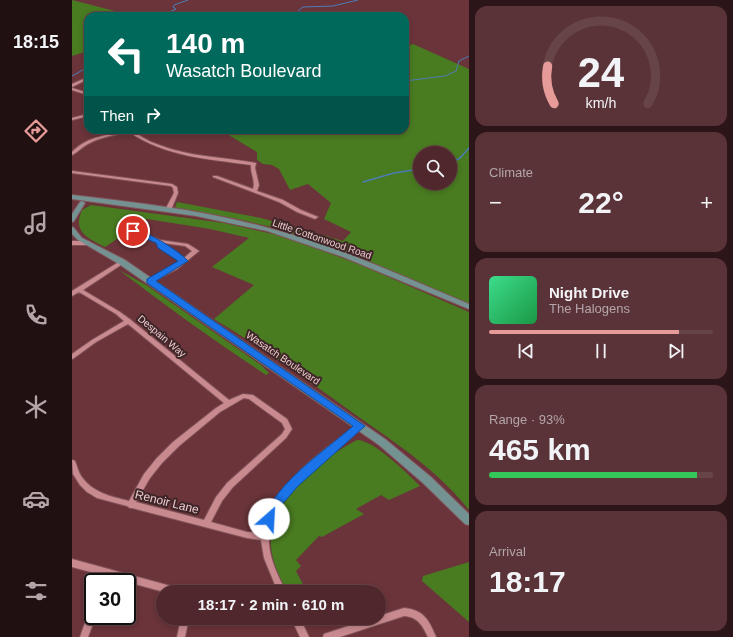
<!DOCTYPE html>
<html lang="en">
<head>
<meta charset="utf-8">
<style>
  :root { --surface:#50272c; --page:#5a3338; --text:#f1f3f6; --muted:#b4a5a9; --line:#674448; --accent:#e69b98 }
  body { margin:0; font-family:Arial,sans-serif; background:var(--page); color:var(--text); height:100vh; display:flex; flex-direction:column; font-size:15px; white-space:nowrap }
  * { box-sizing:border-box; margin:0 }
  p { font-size:13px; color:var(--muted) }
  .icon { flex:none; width:22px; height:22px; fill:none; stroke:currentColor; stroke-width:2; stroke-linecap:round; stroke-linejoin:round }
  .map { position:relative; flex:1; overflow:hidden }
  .details { display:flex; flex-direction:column; gap:6px; padding:6px; background:#2c1518; width:264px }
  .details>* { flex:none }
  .guide { position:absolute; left:12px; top:12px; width:325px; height:122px; border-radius:12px; box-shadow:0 2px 6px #0003,0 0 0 1px var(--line); background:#00695c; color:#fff; overflow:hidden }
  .controls { position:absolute; left:341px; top:146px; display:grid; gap:8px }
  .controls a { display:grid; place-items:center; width:44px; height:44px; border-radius:50%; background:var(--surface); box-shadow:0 2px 6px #0003,0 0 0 1px var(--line); font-size:20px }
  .speed { position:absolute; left:12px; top:573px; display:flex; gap:8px; font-size:20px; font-weight:700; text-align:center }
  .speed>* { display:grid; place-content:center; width:52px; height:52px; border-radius:50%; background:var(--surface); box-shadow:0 2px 6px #0003,0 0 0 1px var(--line); line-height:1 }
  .speed .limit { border:2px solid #111; border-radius:6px; background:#fff; color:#111 }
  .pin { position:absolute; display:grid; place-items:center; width:34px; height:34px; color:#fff; margin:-17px; border:2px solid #fff; border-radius:50%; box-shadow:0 1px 4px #0007 }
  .me { position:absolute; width:44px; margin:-22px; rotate:26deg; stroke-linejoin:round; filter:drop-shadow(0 0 3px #0008) }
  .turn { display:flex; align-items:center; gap:14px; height:84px; padding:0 16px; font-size:18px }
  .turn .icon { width:52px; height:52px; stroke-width:2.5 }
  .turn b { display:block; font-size:28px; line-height:34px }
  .then { display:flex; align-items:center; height:38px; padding:0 16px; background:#0003; gap:8px; font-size:15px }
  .big { font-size:30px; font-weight:800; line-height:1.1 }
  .details .card { flex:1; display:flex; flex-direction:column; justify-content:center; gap:6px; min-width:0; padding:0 14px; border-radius:12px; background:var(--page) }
  .details .dial { align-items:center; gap:0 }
  .dial svg { height:104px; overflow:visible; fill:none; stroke:var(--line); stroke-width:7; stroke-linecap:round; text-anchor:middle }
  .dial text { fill:var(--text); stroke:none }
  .song { display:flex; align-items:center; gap:12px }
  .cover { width:48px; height:48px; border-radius:6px; background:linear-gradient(135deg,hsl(150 70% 55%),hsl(140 70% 35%)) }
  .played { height:4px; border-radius:2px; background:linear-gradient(90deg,var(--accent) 85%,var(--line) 85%) }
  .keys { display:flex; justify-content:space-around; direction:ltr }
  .heat { display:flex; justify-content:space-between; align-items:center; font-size:22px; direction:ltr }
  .charge { height:6px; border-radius:3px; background:linear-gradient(90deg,#34c759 93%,var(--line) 0) }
  .trip { position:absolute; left:84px; top:585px; width:230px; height:40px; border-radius:20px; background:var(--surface); box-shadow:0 2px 6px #0003,0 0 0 1px var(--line); font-weight:800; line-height:40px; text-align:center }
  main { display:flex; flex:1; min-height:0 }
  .tab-bar { display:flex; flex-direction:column; width:72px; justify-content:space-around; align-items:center; background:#201012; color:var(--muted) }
  .tab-bar .icon { width:28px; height:28px }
  .tab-bar .active { color:var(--accent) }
  .tab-bar b { font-size:18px; color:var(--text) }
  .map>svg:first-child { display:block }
  .green { fill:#497b20; fill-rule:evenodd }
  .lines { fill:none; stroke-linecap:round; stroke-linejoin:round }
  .stream-far1 { stroke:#4c7db6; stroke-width:1 }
  .stream { stroke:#4c7db6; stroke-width:1.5 }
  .minor-casing { stroke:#805358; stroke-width:2 }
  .major-casing { stroke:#805358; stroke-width:2 }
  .minor { fill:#c88a8f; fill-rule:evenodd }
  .major { fill:#759293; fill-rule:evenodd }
  .route { fill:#1a73e8; stroke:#114b97 }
  .labels { text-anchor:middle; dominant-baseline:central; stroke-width:4; stroke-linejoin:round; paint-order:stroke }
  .street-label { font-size:10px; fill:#eeccce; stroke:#3e2527 }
  .near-street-label { font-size:12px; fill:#eeccce; stroke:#3e2527 }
</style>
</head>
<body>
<main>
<nav class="tab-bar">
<b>18:15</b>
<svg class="icon active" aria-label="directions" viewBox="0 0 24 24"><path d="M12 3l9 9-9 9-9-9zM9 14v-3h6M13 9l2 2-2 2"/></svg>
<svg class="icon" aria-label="music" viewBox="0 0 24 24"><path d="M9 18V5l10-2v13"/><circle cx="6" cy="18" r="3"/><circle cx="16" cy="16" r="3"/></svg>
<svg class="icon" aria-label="phone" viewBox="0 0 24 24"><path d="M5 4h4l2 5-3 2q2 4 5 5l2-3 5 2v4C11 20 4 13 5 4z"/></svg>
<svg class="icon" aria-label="climate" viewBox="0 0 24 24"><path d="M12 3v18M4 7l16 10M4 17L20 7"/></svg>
<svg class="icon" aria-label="car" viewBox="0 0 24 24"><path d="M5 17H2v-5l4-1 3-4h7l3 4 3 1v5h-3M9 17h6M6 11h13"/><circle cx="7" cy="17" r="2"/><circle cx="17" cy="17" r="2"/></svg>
<svg class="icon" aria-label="filters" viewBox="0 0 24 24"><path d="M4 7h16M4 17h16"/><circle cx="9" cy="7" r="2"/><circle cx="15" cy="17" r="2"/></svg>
</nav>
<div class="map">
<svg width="397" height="637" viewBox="0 0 397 637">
  <rect width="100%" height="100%" fill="#6a343a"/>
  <path class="green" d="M 0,0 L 62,16 L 16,16 L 16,51 L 0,56 Z
    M 341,44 L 397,69 L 397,304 L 274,252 L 208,229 L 165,219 L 103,208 L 105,202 L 189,218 L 271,241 L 279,232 L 252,219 L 259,203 L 236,184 L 218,190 L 207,169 L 200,165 L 191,164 L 185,160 L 185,152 L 155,134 L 139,130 L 333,130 L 333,47 ZM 348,153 L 378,153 L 378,183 L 348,183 Z
    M 19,205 L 152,223 L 205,235 L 233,244 L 289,265 L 397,312 L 397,510 C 367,472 327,445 288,418 C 240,383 192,349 142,319 L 182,285 L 140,267 L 177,238 L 138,229 L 75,219 L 33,247 C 16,238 0,232 10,210 Z
    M 47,270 L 74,285 L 189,365 L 197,373 L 194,375 C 144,342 95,307 47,270 Z
    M 285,440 C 302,440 335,473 348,486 L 317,500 L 309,495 L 284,509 L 292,514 L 250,537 L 247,536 L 224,560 L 229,566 L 224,571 L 235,592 L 215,592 C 208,577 200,563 199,546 C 196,500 248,459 285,440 Z
    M 397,562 L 397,622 L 350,581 L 351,576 Z"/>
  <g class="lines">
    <path class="stream-far1" d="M 88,16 L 104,9 L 101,7 L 102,5 L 116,0
      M 220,16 L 231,7 L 261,6 L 286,0
      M 0,76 L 16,67
      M 333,81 L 373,76 L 384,71 L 387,61 L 397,56"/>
    <path class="stream" d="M 378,163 L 388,158 L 397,148
      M 291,182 L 322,173 L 348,169"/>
    <defs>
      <path id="minor" d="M 13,60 L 16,61 L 16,63 L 13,62 Z
        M 16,77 L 16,79 L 0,87 L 0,84 Z
        M 0,88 L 16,93 L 16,95 L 0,90 Z
        M 16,114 L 16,116 L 0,120 L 0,118 Z
        M 54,130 C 61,130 64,134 70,137 C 75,140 81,143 87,145 C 118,157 151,157 184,163 L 183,168 L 187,185 L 185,191 L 211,200 L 229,210 L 246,217 L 243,219 L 225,212 L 207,202 L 141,177 L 141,176 L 145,176 L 181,189 C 184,181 178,173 179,165 C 136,159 94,157 57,132 C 43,135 28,137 16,144 C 10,147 6,152 0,155 L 0,152 C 17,135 34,137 54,130 Z
        M 0,171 L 100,184 L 105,187 L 106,193 L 99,210 L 96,212 L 93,210 L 102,193 L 101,188 L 99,186 L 0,173 Z
        M 61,229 L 88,240 L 116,244 L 127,251 L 105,269 L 80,282 L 76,282 L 75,281 L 76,280 L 101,267 L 108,261 L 88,248 L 85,242 L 59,232 L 58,231 ZM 91,243 L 113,246 L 120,251 L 112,258 L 92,246 Z
        M 0,241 L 16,241 L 19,243 L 16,245 L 0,245 Z
        M 50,260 L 52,261 L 53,262 L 52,263 L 11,290 L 48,312 L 59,320 L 60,321 L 157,400 L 171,394 L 181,395 L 215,419 L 220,429 L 214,438 L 161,487 L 150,501 L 139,522 L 175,532 L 190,533 C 191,528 192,523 194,518 C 211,477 251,451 286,424 L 290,424 L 291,426 C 285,435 268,445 259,453 C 232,474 195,506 197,543 C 198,561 207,577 214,592 L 206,592 L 192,558 L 189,540 L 175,538 L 60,508 L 58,508 L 55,506 L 25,498 L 15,492 L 8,485 L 1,474 L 0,460 L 3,461 C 5,466 6,471 9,476 C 21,493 38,496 57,501 L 72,474 L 84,459 L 101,442 L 144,408 L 152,403 L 56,324 L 24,342 L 2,358 L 0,359 L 0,354 L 20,340 L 52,321 L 44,314 L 7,292 L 0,296 L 0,291 ZM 172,398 L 177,399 L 210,423 L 213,429 L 210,434 L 155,483 L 144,497 L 132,520 L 64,502 L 78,478 L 90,463 L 107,446 L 148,412 Z
        M 0,559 L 106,588 L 109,589 L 110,592 L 92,592 L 37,577 L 35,582 L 27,582 L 30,575 L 0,567 Z
        M 21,607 L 21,616 L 24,616 L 16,637 L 8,637 L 17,611 L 18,608 Z
        M 332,608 C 352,610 357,620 364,637 L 356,637 C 350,625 346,617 332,616 L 268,637 L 251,637 L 252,634 L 255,633 L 301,618 L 307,618 L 307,616 Z
        M 109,618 L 117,618 L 113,637 L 105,637 Z
        M 219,618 L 228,618 L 237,637 L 228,637 Z"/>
      <path id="major" d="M 0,195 C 67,203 134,210 200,229 C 268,247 332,277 397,304 L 397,309 L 271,257 L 195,231 L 124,216 L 0,199 Z
        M 10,201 L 13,203 L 2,221 L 0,222 L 0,214 L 8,202 Z
        M 0,227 L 2,228 L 10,238 L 53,260 L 313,439 L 359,477 L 397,514 L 397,525 L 393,524 L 351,483 L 307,445 L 47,264 L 6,240 L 0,234 Z"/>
    </defs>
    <use href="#minor" class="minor-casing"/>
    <use href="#major" class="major-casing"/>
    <use href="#minor" class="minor"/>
    <use href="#major" class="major"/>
  </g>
  <path class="route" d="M 61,228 C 77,233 105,249 116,261 L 84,281 L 293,426 L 226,486 L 207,508 L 201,523 L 197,524 L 192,523 L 191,519 C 207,480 249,454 281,426 L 75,283 L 75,279 L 106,261 L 86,248 L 84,243 L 58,232 L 58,229 Z"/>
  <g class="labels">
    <g class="street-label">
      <text transform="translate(250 239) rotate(19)">Little Cottonwood Road</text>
      <text transform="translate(90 336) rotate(40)">Despain Way</text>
      <text transform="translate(211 358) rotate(34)">Wasatch Boulevard</text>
    </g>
    <g class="near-street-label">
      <text transform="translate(95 502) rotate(14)">Renoir Lane</text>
    </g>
  </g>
</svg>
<div class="controls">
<a><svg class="icon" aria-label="search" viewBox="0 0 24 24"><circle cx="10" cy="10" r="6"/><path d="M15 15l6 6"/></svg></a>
</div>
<div class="speed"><div class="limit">30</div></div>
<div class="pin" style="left:61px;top:231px;background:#d93025"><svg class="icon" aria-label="arrive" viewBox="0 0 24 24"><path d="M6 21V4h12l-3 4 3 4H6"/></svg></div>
<svg class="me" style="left:197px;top:519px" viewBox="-20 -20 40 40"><circle r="19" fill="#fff"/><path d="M0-13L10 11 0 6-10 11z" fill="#1a73e8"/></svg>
<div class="trip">18:17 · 2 min · 610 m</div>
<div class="guide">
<div class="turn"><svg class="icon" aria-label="left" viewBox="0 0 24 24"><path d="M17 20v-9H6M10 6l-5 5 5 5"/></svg><div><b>140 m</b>Wasatch Boulevard</div></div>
<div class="then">Then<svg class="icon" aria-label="right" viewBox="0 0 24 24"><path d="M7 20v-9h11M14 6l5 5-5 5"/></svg></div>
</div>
</div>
<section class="details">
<div class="card dial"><svg viewBox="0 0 100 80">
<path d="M14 69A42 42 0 1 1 86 69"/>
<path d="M14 69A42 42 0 0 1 9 40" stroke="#e69b98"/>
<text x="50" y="56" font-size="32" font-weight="700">24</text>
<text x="50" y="72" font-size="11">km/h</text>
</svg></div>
<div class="card"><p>Climate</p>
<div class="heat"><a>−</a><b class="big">22°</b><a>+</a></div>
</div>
<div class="card">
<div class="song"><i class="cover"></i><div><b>Night Drive</b><p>The Halogens</p></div></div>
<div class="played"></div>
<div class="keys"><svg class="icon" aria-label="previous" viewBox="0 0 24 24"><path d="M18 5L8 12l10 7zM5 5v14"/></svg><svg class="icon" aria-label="pause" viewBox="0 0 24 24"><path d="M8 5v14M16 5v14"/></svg><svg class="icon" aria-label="next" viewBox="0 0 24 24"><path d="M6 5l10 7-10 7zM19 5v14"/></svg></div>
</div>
<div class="card"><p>Range · 93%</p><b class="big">465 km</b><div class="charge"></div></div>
<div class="card"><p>Arrival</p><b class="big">18:17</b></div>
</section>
</main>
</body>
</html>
